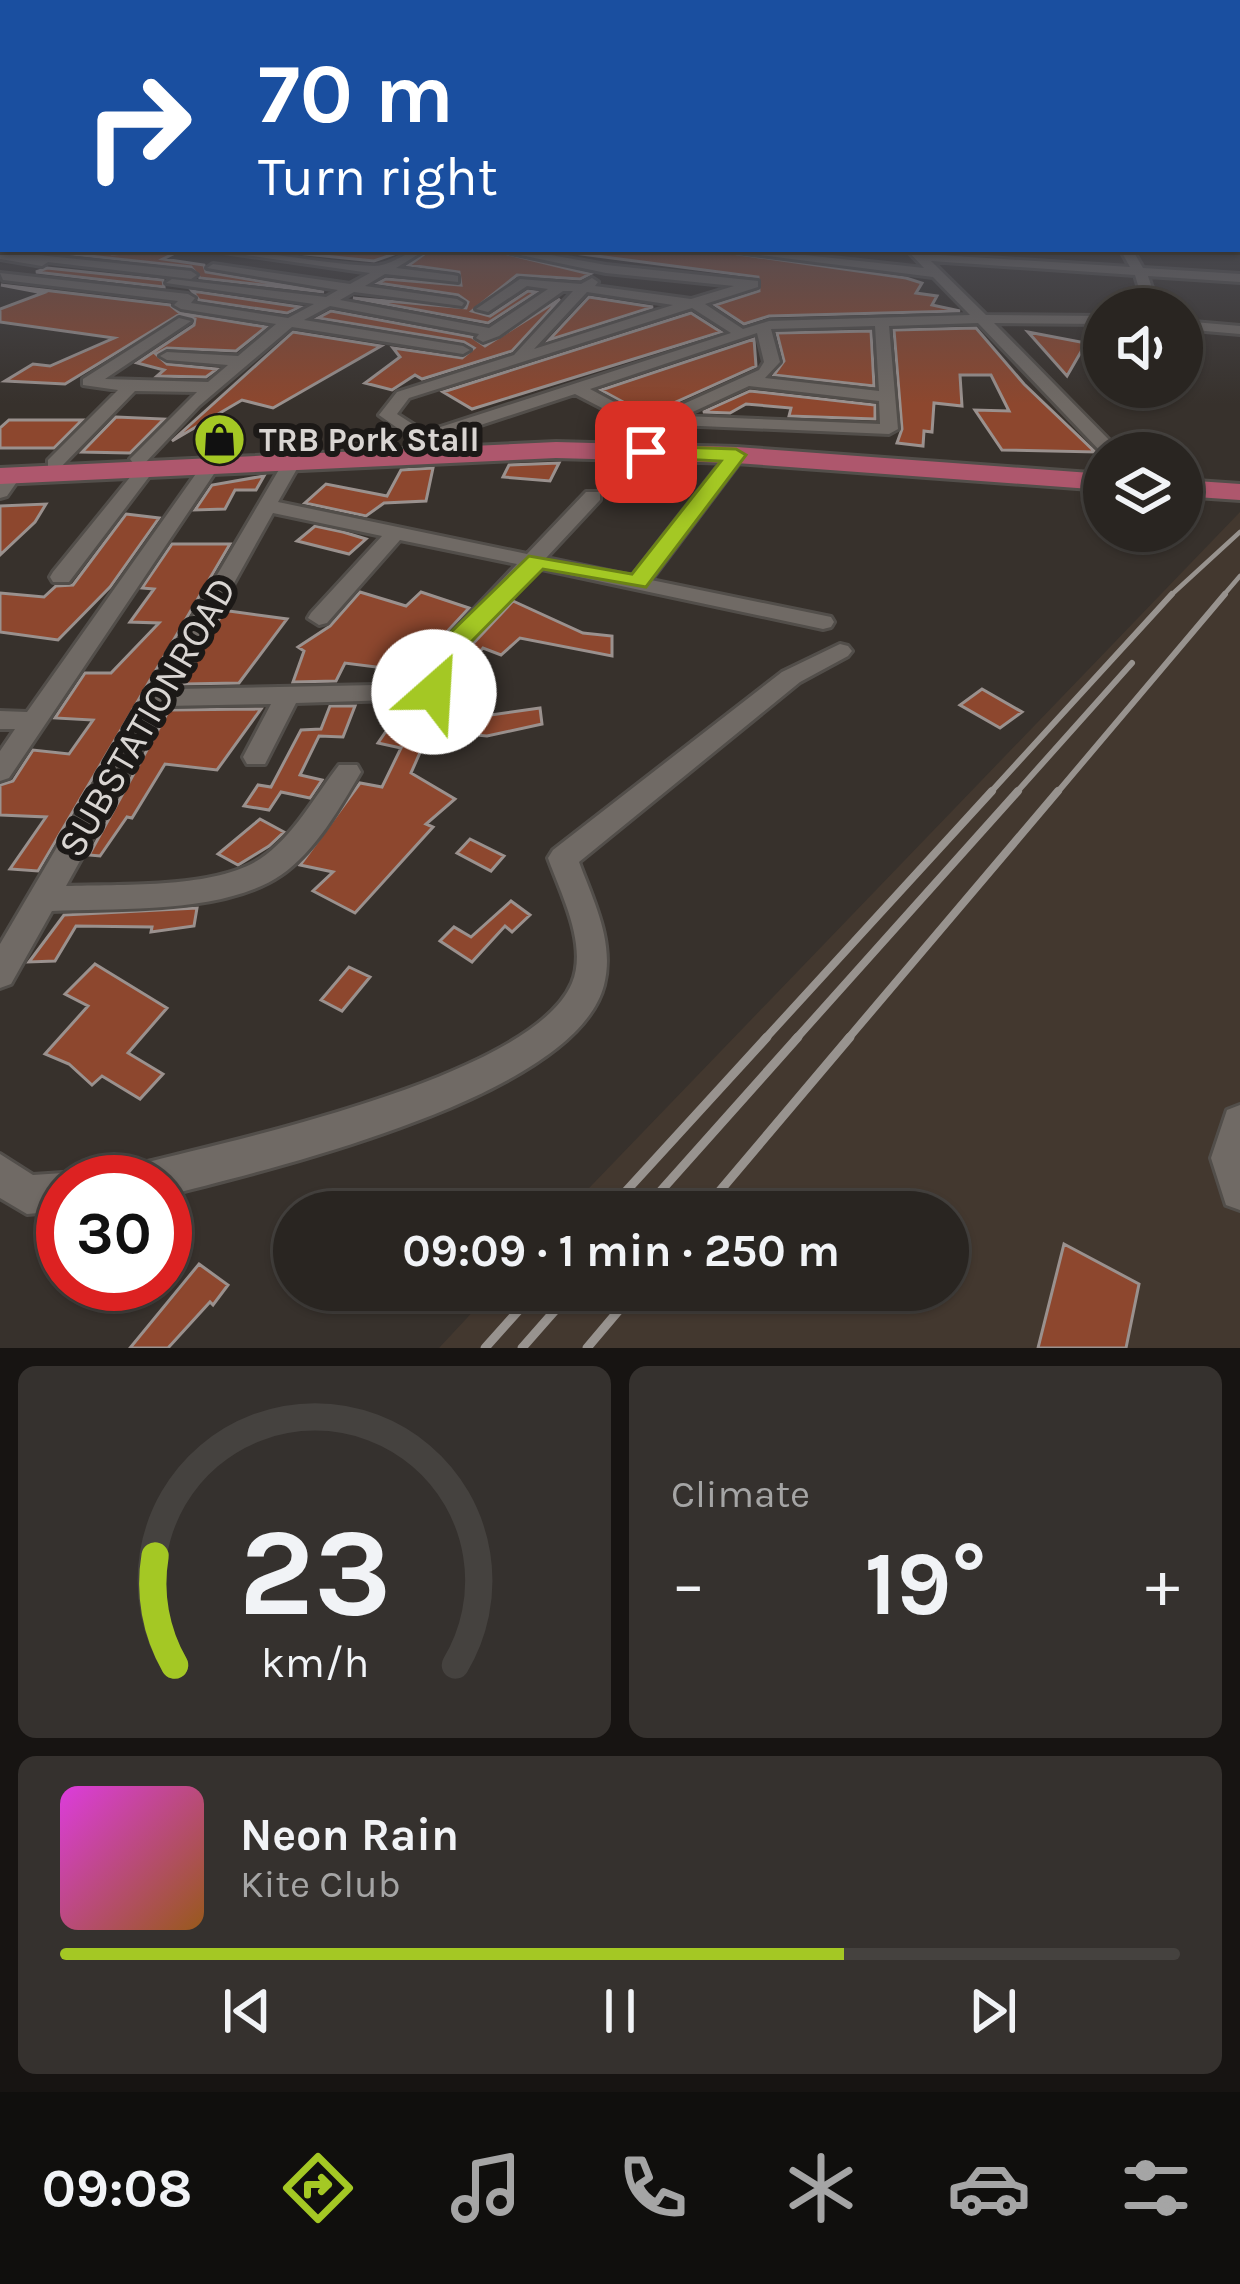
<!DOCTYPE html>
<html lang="en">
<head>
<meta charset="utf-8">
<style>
  :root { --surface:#292521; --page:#35312e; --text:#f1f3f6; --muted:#a5a5a5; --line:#45423f; --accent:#a4c824 }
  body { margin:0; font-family:Karla,sans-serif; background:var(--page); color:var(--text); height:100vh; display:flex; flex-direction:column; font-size:45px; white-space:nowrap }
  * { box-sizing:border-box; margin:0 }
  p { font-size:39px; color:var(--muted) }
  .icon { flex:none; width:66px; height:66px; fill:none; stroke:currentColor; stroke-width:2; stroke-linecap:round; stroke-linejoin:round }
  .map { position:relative; height:1348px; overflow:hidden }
  .sheet { display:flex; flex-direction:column; gap:18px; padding:18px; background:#171412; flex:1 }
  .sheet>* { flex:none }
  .banner { position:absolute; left:0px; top:0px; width:1242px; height:252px; box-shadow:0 3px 9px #0004,0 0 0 3px var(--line); background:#1a4fa0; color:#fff; overflow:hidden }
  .buttons { position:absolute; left:1083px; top:288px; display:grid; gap:24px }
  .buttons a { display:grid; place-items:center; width:120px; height:120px; border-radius:50%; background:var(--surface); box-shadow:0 3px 9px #0004,0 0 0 3px var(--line); font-size:60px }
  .speed { position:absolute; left:36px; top:1155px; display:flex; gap:24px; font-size:60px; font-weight:700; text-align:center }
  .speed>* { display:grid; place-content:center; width:156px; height:156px; border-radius:50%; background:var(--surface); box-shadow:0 3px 9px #0004,0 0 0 3px var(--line); line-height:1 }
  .speed .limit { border:18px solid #d22; background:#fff; color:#111 }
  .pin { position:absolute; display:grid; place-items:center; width:102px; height:102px; color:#fff; margin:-51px; border-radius:24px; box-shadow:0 6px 18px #0006 }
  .me { position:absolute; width:132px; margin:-66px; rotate:26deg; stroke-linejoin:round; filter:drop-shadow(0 0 9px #0008) }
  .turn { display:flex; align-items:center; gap:42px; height:252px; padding:0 60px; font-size:54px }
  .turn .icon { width:156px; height:156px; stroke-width:2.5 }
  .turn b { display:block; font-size:84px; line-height:102px }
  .big { font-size:90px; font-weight:700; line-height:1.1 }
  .sheet .tile { flex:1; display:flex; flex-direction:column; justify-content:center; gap:18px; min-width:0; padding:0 42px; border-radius:18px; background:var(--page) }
  .sheet .dial { align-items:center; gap:0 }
  .dial svg { height:312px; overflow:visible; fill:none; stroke:var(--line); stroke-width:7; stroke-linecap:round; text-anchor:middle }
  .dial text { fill:var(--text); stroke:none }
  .song { display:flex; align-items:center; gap:36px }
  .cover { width:144px; height:144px; border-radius:18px; background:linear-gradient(135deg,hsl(300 70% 55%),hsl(30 70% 35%)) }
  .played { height:12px; border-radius:6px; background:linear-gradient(90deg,var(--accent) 70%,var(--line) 70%) }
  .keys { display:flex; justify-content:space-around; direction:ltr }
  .heat { display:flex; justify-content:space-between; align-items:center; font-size:66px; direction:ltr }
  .sheet .tiles { flex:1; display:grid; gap:18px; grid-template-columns:1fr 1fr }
  .tile:last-child { grid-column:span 2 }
  .trip { position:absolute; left:273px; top:1191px; width:696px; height:120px; border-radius:60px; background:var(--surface); box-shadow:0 3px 9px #0004,0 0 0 3px var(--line); font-weight:700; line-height:120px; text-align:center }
  .tab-bar { display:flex; height:192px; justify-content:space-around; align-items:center; background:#100f0d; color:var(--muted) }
  .tab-bar .icon { width:84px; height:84px }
  .tab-bar .active { color:var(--accent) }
  .tab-bar b { font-size:54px; color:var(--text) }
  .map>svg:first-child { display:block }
  .built { fill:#43382f }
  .building { fill:#8d472e; stroke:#9a918e; stroke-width:3 }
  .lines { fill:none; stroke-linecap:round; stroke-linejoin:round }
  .street-casing { stroke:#524e4a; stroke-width:6 }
  .secondary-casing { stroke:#524e4a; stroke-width:6 }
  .primary-casing { stroke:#524e4a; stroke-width:6 }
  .street { fill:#706a65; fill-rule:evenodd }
  .secondary { fill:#706a65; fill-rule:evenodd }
  .primary { fill:#ae576d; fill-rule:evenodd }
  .rail-far3 { stroke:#98938f; stroke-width:4.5 }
  .rail-far2 { stroke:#98938f; stroke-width:6 }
  .rail-far1 { stroke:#98938f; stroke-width:8 }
  .rail { stroke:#98938f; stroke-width:9 }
  .route { fill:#a4c824; stroke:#6b8217; stroke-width:3 }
  .labels { text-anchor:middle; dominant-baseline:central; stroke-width:12; stroke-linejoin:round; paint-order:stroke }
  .far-poi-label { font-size:33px; font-weight:bold; fill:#d9d5d2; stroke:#1c1917; text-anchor:start }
  .street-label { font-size:39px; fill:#d9d5d2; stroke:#1c1917 }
</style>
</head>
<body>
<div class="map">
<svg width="1240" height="1348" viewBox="0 0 1240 1348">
  <rect width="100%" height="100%" fill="#37312c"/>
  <path class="built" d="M 1240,512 L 1240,1348 L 439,1348 L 493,1290 L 948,1290 L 948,1212 L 566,1212 Z"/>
  <path class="building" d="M 94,249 L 112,254 L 183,249 L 163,259 L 204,265 L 206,272 L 324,292 L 200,278 L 191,267 L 43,251 Z
    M 305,249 L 408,249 L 374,261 L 304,254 Z
    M 431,249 L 488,249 L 590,274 L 580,279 L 517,275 L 472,311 L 490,316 L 528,291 L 536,292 L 488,323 L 353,298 L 466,308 L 468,302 L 458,295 L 378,283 L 386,279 L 461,285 L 459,272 L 409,265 Z
    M 543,249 L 704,249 L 906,278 L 922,283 L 916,293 L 937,296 L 932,305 L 960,311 L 769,316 L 744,324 L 715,305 L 759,291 L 758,277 Z
    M 47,268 L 163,280 L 164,287 L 36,272 Z
    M 1,285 L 170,305 L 180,313 L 266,327 L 236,351 L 167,348 L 156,354 L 167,364 L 217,369 L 206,377 L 157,376 L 164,370 L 137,363 L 194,325 L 195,319 L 180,314 L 65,384 L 5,381 L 33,364 L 50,366 L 114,338 L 0,322 L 0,309 L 43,293 Z
    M 192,291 L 300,307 L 287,313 L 199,300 Z
    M 589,297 L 653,307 L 549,340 Z
    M 560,299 L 512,351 L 422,379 L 415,375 L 392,390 L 365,383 L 400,357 L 393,348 L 462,358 L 474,348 L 464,342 L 318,318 L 331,311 L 472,337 L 485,346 Z
    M 691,313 L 721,332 L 472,409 L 443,392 Z
    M 976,328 L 1024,384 L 1095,452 L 1002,450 L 975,410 L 1009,411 L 991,375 L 960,375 L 962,406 L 934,403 L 932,432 L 924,431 L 923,446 L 897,443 L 902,429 L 894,330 Z
    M 871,331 L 874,386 L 774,375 L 784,361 L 777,333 Z
    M 293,332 L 381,346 L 273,408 L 242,400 L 172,441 Z
    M 1028,332 L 1086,343 L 1067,376 Z
    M 754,339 L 756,366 L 658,410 L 636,409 L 601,390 Z
    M 750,391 L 875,405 L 875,419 L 789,416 L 791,408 L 746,404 L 730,413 L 703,412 Z
    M 116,417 L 164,419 L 130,453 L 82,452 Z
    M 9,420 L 82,420 L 54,448 L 0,448 L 0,428 Z
    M 559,463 L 550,481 L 503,477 L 509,465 Z
    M 433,468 L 426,501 L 384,503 L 366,516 L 305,503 L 326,484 L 387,496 L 401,470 Z
    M 264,476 L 256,490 L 235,490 L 225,509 L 195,510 L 212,485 Z
    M 46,504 L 35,522 L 0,555 L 0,506 Z
    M 126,514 L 159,518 L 110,587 L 58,640 L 0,632 L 0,593 L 44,597 L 56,586 L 73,585 Z
    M 315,526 L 343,532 L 366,539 L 349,554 L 297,541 Z
    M 172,544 L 230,544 L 38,871 L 10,869 L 46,817 L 0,815 L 0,785 L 13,781 L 33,750 L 69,754 L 93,720 L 55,718 L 85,673 L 111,673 L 159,623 L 130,622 L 154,589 L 142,588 Z
    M 360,592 L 406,606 L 421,592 L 469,608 L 442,637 L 422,680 L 388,680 L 392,669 L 345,663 L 336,681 L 293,682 L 304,651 L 298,647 L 330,626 Z
    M 513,601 L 583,633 L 612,636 L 612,656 L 520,638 L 501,655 L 483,648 L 456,680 L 468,649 Z
    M 229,611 L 287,619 L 239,683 L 183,684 L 222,614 Z
    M 982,689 L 1022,712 L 1000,728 L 960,705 Z
    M 495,696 L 491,715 L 540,708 L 542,724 L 487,736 L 443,732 L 451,703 L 489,701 Z
    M 330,706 L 355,706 L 343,737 L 319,736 L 300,775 L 322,780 L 310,798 L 281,792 L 269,810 L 244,806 L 258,785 L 271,787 L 301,730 L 321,729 Z
    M 261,709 L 217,770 L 165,764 L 132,818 L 127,817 L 100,856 L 89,855 L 169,710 Z
    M 391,724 L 429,732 L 411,773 L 455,799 L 426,824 L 433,827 L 355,913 L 313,891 L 333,872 L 300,865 L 360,783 L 382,787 L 401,748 L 378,743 Z
    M 260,819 L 284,832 L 269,846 L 238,865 L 218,854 Z
    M 470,839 L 504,856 L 491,871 L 457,853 Z
    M 511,901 L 530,915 L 512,932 L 505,926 L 472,962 L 440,941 L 454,927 L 471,937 Z
    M 197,908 L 194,926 L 151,932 L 152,927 L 76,926 L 55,961 L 29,962 L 64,915 Z
    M 95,964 L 167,1008 L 128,1053 L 163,1074 L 140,1099 L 102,1076 L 92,1085 L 69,1064 L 45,1054 L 88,1006 L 65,994 Z
    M 349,967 L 370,977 L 342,1011 L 321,1000 Z
    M 1064,1244 L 1139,1284 L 1126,1348 L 1038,1348 Z
    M 199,1264 L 228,1285 L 213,1305 L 210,1302 L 168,1348 L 130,1348 Z"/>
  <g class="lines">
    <defs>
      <path id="street" d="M 1239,235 L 1240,235 L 1240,243 L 1239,242 Z
        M 203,249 C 261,249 317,264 374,266 C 393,266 407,249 427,249 L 396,268 L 453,275 L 458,276 L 458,282 L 385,274 L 365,286 L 457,299 L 464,303 L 462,306 L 354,292 L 340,300 L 489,328 L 548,289 L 527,286 L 488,312 L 476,309 L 520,279 L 581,284 L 592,278 L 598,282 L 595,286 L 691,299 L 734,286 L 606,273 L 492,249 L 518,249 L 606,265 L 758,281 L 758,287 L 705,304 L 743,329 L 769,321 L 970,315 L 933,277 L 712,249 L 750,249 L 924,268 L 906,249 L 919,249 L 924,254 L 1130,267 L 1120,249 L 1132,249 L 1143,268 L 1240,274 L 1240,282 L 1148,276 L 1159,309 L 1145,309 L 1135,275 L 931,261 L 986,315 L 1104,316 L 1104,324 L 994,323 L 1115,446 L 1116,453 L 1103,454 L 978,323 L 889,326 L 898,429 L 889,434 L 631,423 L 575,394 L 429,442 L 417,459 L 405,459 L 402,455 L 413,439 L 379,415 L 397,392 L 514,355 L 573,291 L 563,291 L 499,336 L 483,342 L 476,338 L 479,334 L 330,306 L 304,320 L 463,346 L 470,350 L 463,354 L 292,327 L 199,406 L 145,463 L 133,463 L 130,459 L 197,392 L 135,391 L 60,468 L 48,468 L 48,460 L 118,390 L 83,385 L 83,379 L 179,318 L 191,321 L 105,379 L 208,382 L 228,365 L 167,360 L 160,356 L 167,352 L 238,356 L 276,324 L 181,309 L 174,305 L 178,301 L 3,280 L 0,273 L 188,294 L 195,298 L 191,303 L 288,318 L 314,304 L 166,283 L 172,279 L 326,297 L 338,290 L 207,268 L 213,264 L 350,284 L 370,273 ZM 587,292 L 673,305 L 534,349 ZM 692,308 L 731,333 L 425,432 L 397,414 L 409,398 ZM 875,326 L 879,391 L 765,378 L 780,362 L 771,329 ZM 757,333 L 764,362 L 759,370 L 659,415 L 635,413 L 590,389 ZM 749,386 L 879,401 L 880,424 L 684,416 Z
        M 0,251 L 191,271 L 197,275 L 191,279 L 48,262 L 42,266 L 0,259 Z
        M 1182,321 L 1240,326 L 1240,334 L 1182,329 Z
        M 736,450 L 745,455 L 651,580 L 831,617 L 834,622 L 831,627 L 823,629 L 537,568 L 464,647 L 450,684 L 489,685 L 492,691 L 489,697 L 296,703 L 265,764 L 247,764 L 243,757 L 271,704 L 166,706 L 66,886 C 120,884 214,889 260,859 C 293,837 315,796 339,765 L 357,765 L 361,772 C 341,806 315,852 281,875 C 224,914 119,908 52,911 L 11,984 L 0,988 L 0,944 L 287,456 L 293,455 L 302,460 L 278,502 L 527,554 L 586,492 L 600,492 L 600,500 L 546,558 L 632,576 L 730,451 ZM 273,513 L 382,536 L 311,613 L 308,618 L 319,625 L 327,623 L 400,540 L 517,564 L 445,640 L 425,684 L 175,689 Z
        M 211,460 L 220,465 L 9,778 L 0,781 L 0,751 L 15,729 L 0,729 L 0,711 L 27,712 L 205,461 Z
        M 146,464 L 155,469 L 69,582 L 53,582 L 50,577 L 53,572 L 140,465 Z
        M 12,470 L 21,476 L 7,496 L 0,498 L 0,479 Z
        M 840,644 L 848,646 L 852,651 L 848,656 L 800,682 L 579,862 C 593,900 615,942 604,985 C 575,1098 269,1169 165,1196 L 165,1182 L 125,1182 L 130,1168 L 144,1163 C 238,1139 533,1076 572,983 C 588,945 561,894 548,858 L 553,850 L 782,672 Z
        M 1240,1105 L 1240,1210 L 1226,1205 L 1211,1158 L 1227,1110 Z
        M 0,1154 L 33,1175 L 63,1173 L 77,1178 L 78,1182 L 63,1182 L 63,1211 L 27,1214 L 0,1198 Z"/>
      <path id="secondary" d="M 0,216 L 3,216 L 0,226 Z"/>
      <path id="primary" d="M 556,442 L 736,447 L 1104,474 L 1104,490 L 736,463 L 556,458 L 0,484 L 0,468 Z
        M 1182,480 L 1240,484 L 1240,500 L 1182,496 Z"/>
    </defs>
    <use href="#street" class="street-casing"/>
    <use href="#secondary" class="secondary-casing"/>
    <use href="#primary" class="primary-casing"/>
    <use href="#street" class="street"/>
    <use href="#secondary" class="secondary"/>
    <use href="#primary" class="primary"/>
    <path class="rail-far3" d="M 1169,597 L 1240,532
      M 1222,597 L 1240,576"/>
    <path class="rail-far2" d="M 989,794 L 1172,594
      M 1015,794 L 1132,663
      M 1056,794 L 1225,594"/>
    <path class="rail-far1" d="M 764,1040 L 992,791
      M 795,1040 L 1018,791
      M 847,1040 L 1058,791"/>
    <path class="rail" d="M 607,1212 L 767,1037
      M 642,1212 L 798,1037
      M 702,1212 L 850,1037
      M 485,1348 L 537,1290
      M 522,1348 L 573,1290
      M 587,1348 L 636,1290"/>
  </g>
  <linearGradient id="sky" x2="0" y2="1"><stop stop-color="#1e1b18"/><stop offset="0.53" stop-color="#4d4e56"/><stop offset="1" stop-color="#4d4e56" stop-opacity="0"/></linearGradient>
  <rect width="1240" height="404" fill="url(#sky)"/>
  <path class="route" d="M 646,446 L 736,449 L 746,455 L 646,587 L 543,569 L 465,648 L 444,698 L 424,698 L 420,692 L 444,639 L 529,556 L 632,574 L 721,461 L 639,457 L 636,452 Z"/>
  <defs>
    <symbol id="shop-disc" viewBox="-11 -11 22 22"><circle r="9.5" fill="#a4c824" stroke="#1c1917"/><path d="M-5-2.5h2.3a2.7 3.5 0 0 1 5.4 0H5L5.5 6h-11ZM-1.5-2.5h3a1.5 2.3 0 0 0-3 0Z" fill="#111"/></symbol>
  </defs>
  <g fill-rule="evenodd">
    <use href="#shop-disc" x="190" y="410" width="59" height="59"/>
  </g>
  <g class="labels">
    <g class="far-poi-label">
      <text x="259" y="440">TRB Pork Stall</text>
    </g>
    <g class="street-label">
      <text transform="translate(147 717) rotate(-60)">SUBSTATIONROAD</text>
    </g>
  </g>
</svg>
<div class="buttons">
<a><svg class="icon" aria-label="sound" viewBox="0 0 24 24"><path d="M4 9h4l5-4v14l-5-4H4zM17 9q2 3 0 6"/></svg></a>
<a><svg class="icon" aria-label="layers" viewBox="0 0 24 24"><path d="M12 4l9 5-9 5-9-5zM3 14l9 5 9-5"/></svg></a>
</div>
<div class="speed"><div class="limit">30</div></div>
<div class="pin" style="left:646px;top:452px;background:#d93025"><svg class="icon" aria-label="arrive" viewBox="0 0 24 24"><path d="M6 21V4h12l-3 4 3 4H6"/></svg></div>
<svg class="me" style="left:434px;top:692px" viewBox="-20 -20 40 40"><circle r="19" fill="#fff"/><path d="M0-13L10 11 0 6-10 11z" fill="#a4c824"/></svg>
<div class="trip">09:09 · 1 min · 250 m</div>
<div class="banner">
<div class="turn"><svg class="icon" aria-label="right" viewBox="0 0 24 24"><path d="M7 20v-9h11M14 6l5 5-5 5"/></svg><div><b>70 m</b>Turn right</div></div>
</div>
</div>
<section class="sheet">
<div class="tiles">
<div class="tile dial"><svg viewBox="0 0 100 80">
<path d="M14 69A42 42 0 1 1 86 69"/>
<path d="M14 69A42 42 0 0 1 9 41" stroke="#a4c824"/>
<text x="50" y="56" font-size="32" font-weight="700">23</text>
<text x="50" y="72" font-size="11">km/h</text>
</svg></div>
<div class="tile"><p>Climate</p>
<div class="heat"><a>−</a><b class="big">19°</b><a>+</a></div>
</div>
<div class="tile">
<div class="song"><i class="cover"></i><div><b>Neon Rain</b><p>Kite Club</p></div></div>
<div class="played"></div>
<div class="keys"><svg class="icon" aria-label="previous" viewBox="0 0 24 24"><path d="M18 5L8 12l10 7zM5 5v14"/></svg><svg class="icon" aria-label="pause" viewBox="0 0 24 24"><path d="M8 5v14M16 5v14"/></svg><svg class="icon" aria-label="next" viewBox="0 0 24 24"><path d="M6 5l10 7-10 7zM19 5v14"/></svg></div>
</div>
</div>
</section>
<nav class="tab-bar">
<b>09:08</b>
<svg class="icon active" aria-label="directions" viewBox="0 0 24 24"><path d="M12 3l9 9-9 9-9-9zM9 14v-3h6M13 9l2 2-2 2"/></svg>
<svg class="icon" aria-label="music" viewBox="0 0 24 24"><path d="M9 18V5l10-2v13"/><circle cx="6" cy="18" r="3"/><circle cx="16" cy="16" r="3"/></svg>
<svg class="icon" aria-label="phone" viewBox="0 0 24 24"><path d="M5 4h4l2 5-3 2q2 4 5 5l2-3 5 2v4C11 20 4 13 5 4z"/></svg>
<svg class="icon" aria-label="climate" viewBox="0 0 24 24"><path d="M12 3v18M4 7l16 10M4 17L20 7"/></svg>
<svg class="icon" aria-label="car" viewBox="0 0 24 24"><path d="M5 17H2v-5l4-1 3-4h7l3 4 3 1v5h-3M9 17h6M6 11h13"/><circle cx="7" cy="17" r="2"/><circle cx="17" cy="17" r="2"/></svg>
<svg class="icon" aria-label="filters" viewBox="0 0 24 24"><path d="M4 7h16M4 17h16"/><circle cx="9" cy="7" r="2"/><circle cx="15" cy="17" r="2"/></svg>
</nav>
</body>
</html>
